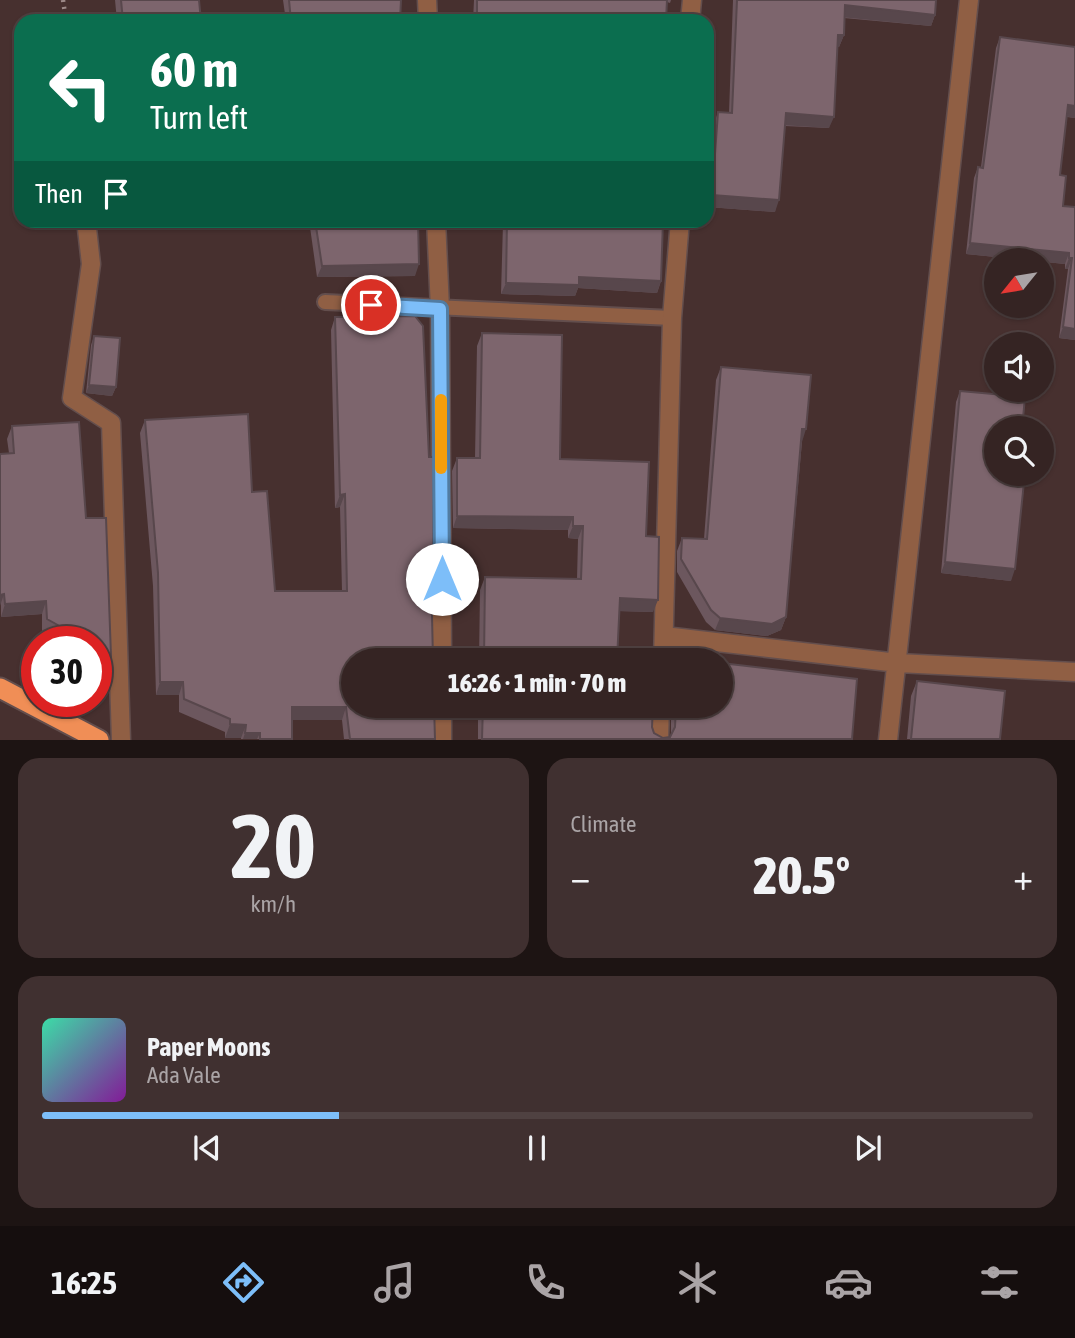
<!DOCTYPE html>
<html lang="en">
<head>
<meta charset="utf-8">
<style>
  :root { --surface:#352423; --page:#403030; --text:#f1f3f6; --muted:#aaa4a6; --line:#4f4141; --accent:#7dbef9 }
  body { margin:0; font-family:"Asap Condensed",sans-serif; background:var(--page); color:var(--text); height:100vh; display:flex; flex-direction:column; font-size:26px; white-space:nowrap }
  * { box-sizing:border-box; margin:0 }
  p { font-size:23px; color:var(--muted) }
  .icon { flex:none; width:38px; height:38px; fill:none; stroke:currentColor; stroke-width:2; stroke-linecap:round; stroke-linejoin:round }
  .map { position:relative; height:740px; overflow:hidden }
  .drawer { display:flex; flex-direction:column; gap:18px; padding:18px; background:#1d1413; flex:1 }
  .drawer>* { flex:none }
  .hud { position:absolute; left:14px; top:14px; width:700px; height:214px; border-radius:21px; box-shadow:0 2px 5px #0004,0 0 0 2px var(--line); background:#0b6e4f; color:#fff; overflow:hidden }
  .needle { width:46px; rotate:240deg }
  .tools { position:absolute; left:984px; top:248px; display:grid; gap:14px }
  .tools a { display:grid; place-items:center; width:70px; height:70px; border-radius:50%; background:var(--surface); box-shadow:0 2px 5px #0004,0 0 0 2px var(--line); font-size:35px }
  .speed { position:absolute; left:21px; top:626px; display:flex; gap:14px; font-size:35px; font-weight:700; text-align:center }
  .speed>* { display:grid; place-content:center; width:91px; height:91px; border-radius:50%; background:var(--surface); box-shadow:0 2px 5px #0004,0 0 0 2px var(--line); line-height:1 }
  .speed .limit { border:10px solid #d22; background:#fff; color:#111 }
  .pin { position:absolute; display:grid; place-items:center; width:60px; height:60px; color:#fff; margin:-30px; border:4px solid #fff; border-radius:50%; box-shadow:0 2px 7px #0007 }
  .me { position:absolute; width:77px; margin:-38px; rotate:0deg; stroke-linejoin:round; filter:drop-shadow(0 0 5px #0008) }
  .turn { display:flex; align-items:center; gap:24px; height:147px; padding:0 21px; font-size:32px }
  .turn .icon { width:91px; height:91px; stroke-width:2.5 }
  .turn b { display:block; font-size:49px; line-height:60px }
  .then { display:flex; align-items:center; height:66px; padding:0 21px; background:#0003; gap:14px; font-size:26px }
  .big { font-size:52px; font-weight:800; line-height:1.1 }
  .drawer .tile { flex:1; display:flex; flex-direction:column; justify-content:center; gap:10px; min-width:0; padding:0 24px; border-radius:21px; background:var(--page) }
  .drawer .dial { align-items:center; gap:0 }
  .dial b { font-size:91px; line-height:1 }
  .song { display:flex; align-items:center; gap:21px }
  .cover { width:84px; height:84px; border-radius:10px; background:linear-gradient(135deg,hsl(160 70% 55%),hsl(290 70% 35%)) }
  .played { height:7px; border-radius:4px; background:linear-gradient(90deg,var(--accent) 30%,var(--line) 30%) }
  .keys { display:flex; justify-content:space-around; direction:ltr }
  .heat { display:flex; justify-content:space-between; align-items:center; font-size:38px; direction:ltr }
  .drawer .tiles { flex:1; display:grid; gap:18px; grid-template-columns:1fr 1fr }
  .tile:last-child { grid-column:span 2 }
  .trip { position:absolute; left:341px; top:648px; width:392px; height:70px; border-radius:35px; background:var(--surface); box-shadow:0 2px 5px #0004,0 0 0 2px var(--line); font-weight:800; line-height:70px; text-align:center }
  .menu { display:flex; height:112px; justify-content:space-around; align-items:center; background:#150e0e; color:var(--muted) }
  .menu .icon { width:49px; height:49px }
  .menu .active { color:var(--accent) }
  .menu b { font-size:32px; color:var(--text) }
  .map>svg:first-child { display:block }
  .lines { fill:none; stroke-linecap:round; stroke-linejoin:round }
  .service-casing { stroke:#634e4d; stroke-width:18 }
  .minor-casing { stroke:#634e4d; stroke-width:21 }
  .trunk-casing { stroke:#634e4d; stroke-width:23 }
  .path { stroke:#9d8a89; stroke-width:4.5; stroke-dasharray:2 5; stroke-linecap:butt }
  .service { stroke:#905f44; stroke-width:14 }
  .minor { stroke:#905f44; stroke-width:18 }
  .trunk { stroke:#f08e56; stroke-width:19 }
  .wall { fill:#6c575e }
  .shaded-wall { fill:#58474c }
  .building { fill:#7d656d; stroke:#58474c; stroke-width:2 }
  .route-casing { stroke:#517ca2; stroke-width:18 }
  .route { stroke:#7dbef9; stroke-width:12 }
  .slow { stroke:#f59e0b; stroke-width:12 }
</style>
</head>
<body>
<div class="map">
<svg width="1075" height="740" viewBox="0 0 1075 740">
  <rect width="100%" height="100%" fill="#47302f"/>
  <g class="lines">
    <defs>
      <path id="service" d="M 325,302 L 672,318"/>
      <path id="minor" d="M 427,0 L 428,21
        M 690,21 L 692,0
        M 86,220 L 91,264 L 72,398 L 111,423 L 121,740
        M 436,220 L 440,309 L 442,660
        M 664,636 L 898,663 L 1075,672
        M 663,660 L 672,318 L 680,220
        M 442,705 L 442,740
        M 659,740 L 660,705
        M 888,740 L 969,0"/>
      <path id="trunk" d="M 0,688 L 99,740"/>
    </defs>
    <use href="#service" class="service-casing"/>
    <use href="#minor" class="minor-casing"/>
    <use href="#trunk" class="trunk-casing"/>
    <path class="path" d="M 63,0 L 66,21"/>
    <use href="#service" class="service"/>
    <use href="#minor" class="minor"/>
    <use href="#trunk" class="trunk"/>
  </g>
  <path class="wall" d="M 115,0 L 199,0 L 201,21 L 117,21 Z
    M 283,0 L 401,0 L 400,21 L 286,21 Z
    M 474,0 L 671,0 L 670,3 L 667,2 L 666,21 L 473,21 Z
    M 733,0 L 936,0 L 935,15 L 931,26 L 844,18 L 844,35 L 839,47 L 838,47 L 829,128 L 785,126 L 775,212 L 708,207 L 714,124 L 718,112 L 729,113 Z
    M 1000,37 L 1075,47 L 1075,118 L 1067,117 L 1060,175 L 1063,206 L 1075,207 L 1075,340 L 1059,338 L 1068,269 L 1065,269 L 1065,264 L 966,254 L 974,178 L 978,167 L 981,167 L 996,48 Z
    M 309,220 L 418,220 L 415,276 L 317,277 Z
    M 477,220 L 663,220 L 661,281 L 657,293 L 578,288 L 575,296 L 501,294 L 503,223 L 477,222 Z
    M 335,317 L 433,570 L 431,578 L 435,739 L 344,739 L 342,720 L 292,720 L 292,739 L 241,739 L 241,738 L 225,738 L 225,732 L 179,712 L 179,695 L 156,695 L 153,586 L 140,433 L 145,420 L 252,492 L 275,591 L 342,591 L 340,507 L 335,508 L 331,330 Z
    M 482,333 L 560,459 L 646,536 L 653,612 L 619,611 L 617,660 L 479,660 L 480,590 L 485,577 L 577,579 L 578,539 L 568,538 L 568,530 L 453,528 L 452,471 L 457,458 L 475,458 L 477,346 Z
    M 94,336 L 116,387 L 112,396 L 86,393 L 91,345 Z
    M 721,367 L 802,442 L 786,617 L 781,630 L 767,636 L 715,630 L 706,622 L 677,572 L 677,551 L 682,538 L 704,539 L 716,380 Z
    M 960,391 L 1017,481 L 1011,581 L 941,573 L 956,402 Z
    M 12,426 L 86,518 L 111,656 L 107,668 L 96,662 L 96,642 L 61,642 L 42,632 L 42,614 L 1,617 L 0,454 L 9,453 L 7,439 Z
    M 917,681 L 1000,739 L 907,739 L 911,696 Z
    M 478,705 L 653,705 L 652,727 L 654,733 L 663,738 L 670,737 L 671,735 L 671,705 L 721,705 L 852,739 L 478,739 Z"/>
  <path class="shaded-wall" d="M 845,5 L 935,15 L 931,26 L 841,17 Z
    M 838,35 L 844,35 L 839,47 L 834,47 Z
    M 1068,105 L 1075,106 L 1075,118 L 1064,116 Z
    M 786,113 L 834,117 L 829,128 L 782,125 Z
    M 712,195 L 779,200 L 775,212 L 708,207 Z
    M 477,220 L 504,220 L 503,223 L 477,222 Z
    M 970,243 L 1069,253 L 1065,264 L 966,254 Z
    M 1069,258 L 1072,258 L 1068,269 L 1065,269 Z
    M 419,264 L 415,276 L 317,277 L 322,266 Z
    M 579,277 L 661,281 L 657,293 L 578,288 L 575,296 L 501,294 L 506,283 Z
    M 1063,327 L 1075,329 L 1075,340 L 1059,338 Z
    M 89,385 L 116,387 L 112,396 L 86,393 Z
    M 802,429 L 806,429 L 802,442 L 797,441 Z
    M 345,494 L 340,507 L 335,508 L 340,495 Z
    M 457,516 L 573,517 L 568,530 L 453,528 Z
    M 573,526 L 583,526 L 578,539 L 568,538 Z
    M 945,562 L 1015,569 L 1011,581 L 941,573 Z
    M 4,594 L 0,606 L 0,595 Z
    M 620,598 L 658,600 L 653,612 L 615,611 Z
    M 46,601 L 42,614 L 1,617 L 5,604 Z
    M 786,617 L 781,630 L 767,636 L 715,630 L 720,618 Z
    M 160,682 L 183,682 L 179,695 L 156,695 Z
    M 292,707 L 346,707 L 342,720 L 287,720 Z
    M 230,724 L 246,725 L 241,738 L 225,738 Z
    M 245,733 L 260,733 L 257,739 L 243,739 Z"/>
  <path class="building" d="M 121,0 L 199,0 L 201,21 L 123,21 Z
    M 289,0 L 401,0 L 400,21 L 291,21 Z
    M 477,0 L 667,0 L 666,21 L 477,21 Z
    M 737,0 L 936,0 L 935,15 L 845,5 L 844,35 L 838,35 L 834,117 L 786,113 L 779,200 L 712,195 L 718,112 L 732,113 Z
    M 1000,37 L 1075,47 L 1075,106 L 1068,105 L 1060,175 L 1066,176 L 1063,206 L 1075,207 L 1075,329 L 1063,327 L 1072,258 L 1069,258 L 1069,253 L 970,243 L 978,167 L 983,168 Z
    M 315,220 L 418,220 L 419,264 L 322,266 Z
    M 507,220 L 663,220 L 661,281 L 579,277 L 579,285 L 506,283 Z
    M 415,316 L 423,326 L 429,457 L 434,457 L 433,570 L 431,571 L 433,660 L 354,660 L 354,705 L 434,705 L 435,739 L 350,739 L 346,707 L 292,707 L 292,739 L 260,739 L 260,733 L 245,733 L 246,725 L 230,724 L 230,719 L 184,699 L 183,682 L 160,682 L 158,573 L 145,420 L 248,414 L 252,492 L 267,491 L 275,591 L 347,591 L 345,494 L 340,495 L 335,317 Z
    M 482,333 L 562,335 L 560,459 L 649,462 L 646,536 L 659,537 L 658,600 L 620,598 L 617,660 L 484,660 L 485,577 L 581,579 L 583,526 L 573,526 L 573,517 L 457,516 L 457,458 L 480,458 Z
    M 94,336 L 120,338 L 116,387 L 89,385 Z
    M 721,367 L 811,375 L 806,429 L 802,429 L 786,617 L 772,624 L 720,618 L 711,610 L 681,559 L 682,538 L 707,539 Z
    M 960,391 L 1025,397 L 1022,429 L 996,429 L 996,474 L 1017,474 L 1017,481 L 1024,482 L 1015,569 L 945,562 Z
    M 79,422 L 86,518 L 106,518 L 111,656 L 96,647 L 96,642 L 88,642 L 47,619 L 46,601 L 5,604 L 4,594 L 0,595 L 0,454 L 14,453 L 12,426 Z
    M 721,663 L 857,679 L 852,739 L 482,739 L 483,705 L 653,705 L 652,727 L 654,733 L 663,738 L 670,737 L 675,727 L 676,705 L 721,705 Z
    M 917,681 L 1005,691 L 1000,739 L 911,739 Z"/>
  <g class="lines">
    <defs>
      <path id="route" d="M 371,305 L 440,309 L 442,579"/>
    </defs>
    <use href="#route" class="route-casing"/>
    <use href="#route" class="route"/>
    <path class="slow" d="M 441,400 L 441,468"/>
  </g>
</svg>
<div class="tools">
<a><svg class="needle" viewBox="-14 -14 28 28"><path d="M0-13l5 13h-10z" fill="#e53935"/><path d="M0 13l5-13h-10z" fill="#aaa4a6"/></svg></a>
<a><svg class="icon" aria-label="sound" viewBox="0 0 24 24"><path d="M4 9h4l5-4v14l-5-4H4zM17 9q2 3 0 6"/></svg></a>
<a><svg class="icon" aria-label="search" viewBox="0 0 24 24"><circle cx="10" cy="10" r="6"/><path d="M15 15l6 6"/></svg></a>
</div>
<div class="speed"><div class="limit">30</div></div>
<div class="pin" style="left:371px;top:305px;background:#d93025"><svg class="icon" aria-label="arrive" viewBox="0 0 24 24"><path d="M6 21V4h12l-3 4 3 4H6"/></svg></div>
<svg class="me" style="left:442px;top:579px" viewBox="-20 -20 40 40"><circle r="19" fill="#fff"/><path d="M0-13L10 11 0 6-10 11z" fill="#7dbef9"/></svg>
<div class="trip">16:26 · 1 min · 70 m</div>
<div class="hud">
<div class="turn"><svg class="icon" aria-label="left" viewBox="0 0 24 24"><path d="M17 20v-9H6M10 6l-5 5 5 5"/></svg><div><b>60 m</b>Turn left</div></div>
<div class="then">Then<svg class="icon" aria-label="arrive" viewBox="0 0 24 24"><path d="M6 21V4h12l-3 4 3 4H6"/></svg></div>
</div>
</div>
<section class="drawer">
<div class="tiles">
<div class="tile dial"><b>20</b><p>km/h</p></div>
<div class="tile"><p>Climate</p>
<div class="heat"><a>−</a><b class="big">20.5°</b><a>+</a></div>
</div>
<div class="tile">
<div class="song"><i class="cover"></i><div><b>Paper Moons</b><p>Ada Vale</p></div></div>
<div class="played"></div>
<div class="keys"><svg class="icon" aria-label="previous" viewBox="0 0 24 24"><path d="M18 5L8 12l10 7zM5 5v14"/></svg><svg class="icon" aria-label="pause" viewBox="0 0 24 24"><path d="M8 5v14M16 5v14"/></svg><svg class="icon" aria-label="next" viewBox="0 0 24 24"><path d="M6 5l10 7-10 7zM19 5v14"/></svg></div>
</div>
</div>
</section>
<nav class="menu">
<b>16:25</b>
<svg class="icon active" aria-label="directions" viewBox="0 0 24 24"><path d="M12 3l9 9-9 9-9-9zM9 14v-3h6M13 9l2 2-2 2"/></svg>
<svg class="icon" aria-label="music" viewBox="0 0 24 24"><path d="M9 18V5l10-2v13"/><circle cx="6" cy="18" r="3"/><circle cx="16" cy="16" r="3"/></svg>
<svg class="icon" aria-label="phone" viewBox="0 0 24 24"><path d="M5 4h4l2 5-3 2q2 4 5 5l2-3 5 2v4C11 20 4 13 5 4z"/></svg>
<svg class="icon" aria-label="climate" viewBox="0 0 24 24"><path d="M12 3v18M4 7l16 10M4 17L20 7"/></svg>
<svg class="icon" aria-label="car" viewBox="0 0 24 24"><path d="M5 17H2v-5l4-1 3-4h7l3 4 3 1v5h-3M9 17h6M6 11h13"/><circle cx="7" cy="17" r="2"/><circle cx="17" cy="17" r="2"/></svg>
<svg class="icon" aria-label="filters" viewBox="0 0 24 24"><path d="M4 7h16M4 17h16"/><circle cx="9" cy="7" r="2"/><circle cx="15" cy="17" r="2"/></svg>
</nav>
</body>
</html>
